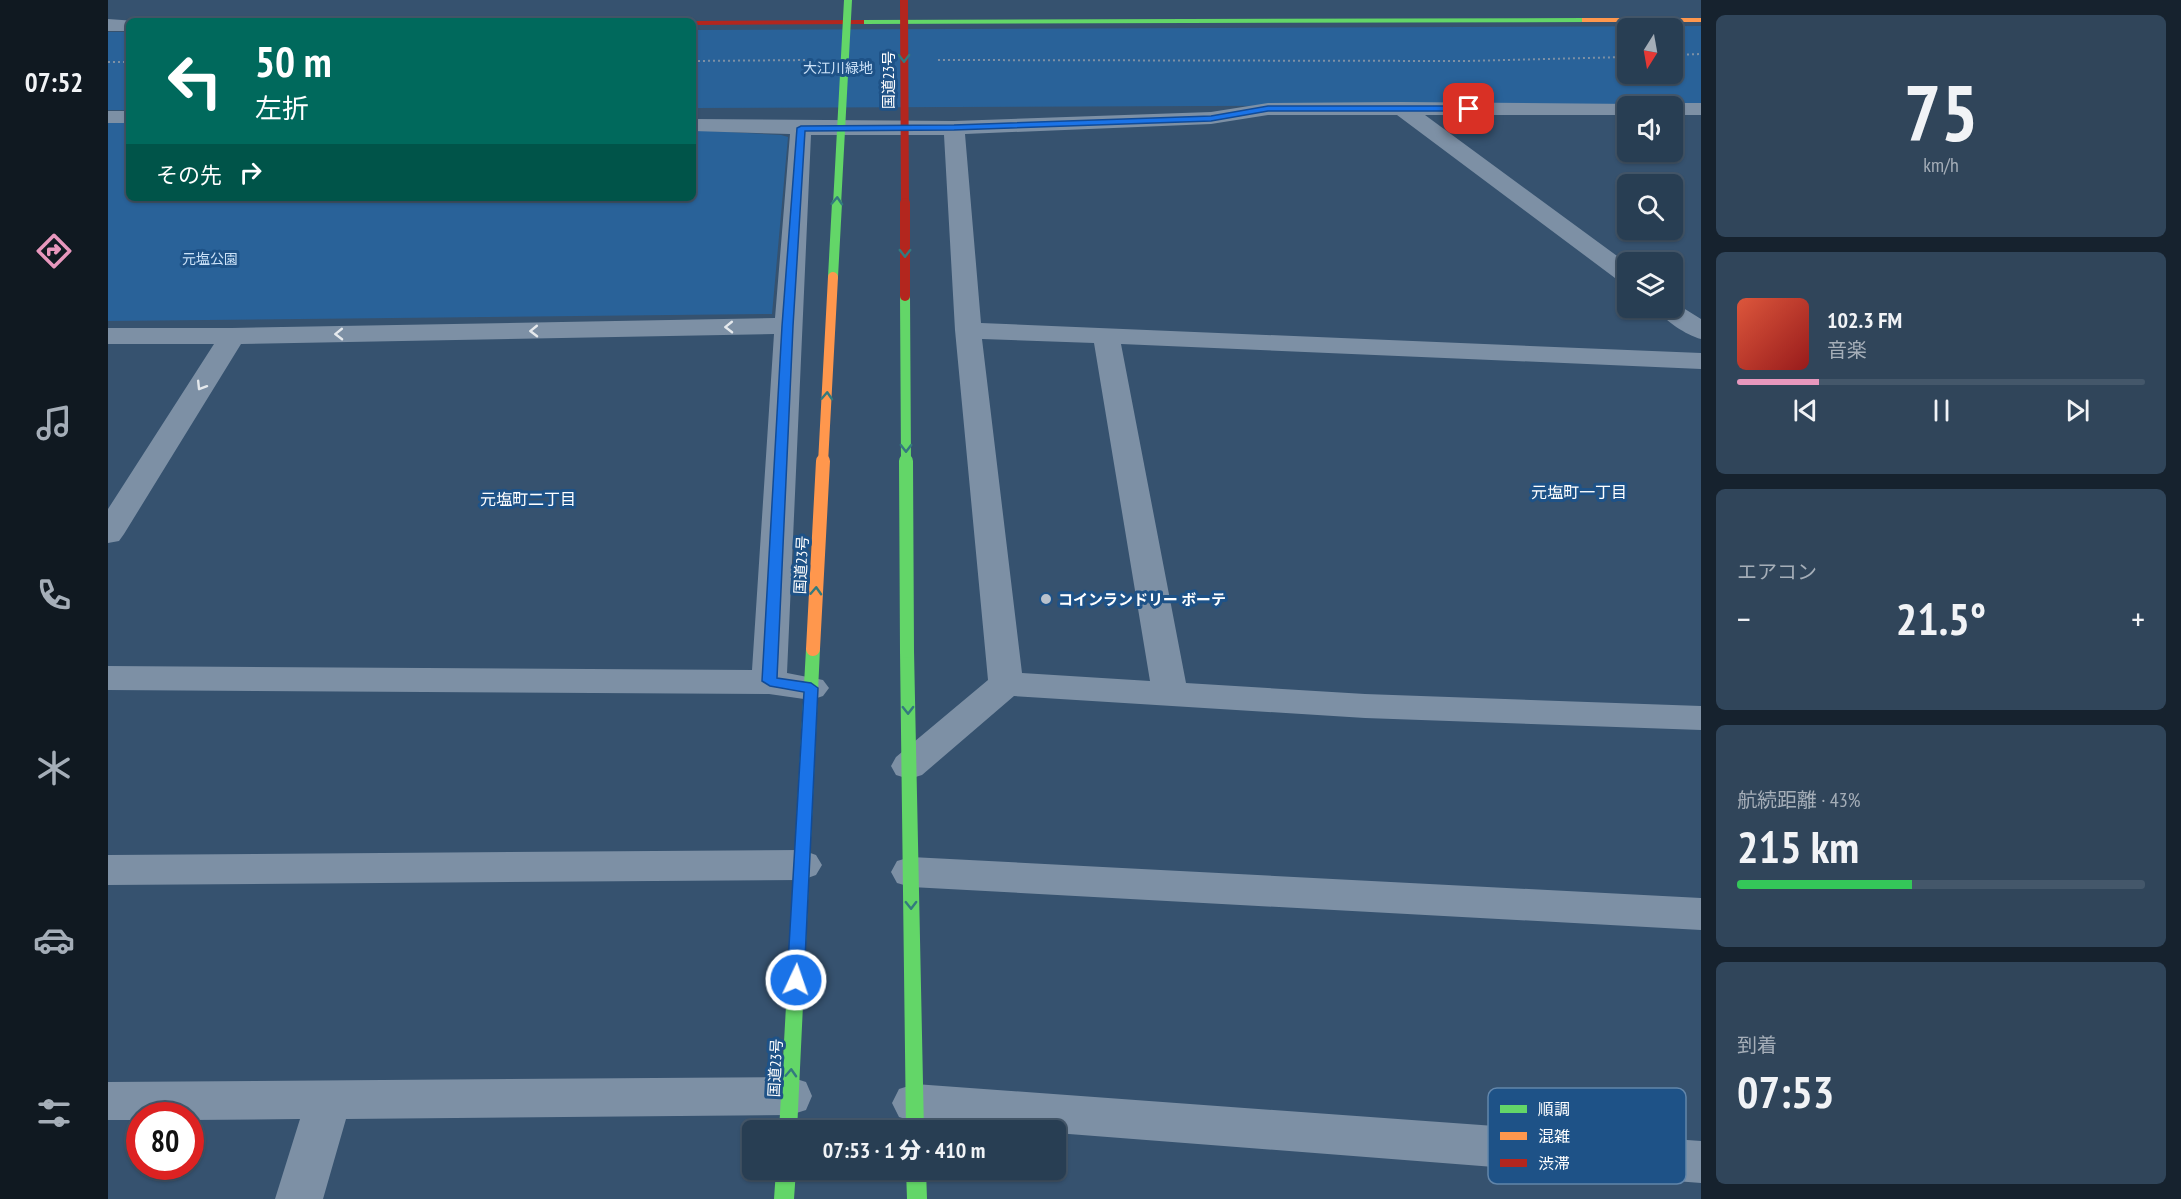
<!DOCTYPE html>
<html lang="ja">
<head>
<meta charset="utf-8">
<style>
  :root { --surface:#283e53; --page:#30455a; --text:#f1f3f6; --muted:#a5aeb8; --line:#44576a; --accent:#e797bd }
  body { margin:0; font-family:"PT Sans Narrow","Noto Sans JP",sans-serif; background:var(--page); color:var(--text); height:100vh; display:flex; flex-direction:column; font-size:22px; white-space:nowrap }
  * { box-sizing:border-box; margin:0 }
  p { font-size:20px; color:var(--muted) }
  .icon { flex:none; width:33px; height:33px; fill:none; stroke:currentColor; stroke-width:2; stroke-linecap:round; stroke-linejoin:round }
  .map { position:relative; flex:1; overflow:hidden }
  .sheet { display:flex; flex-direction:column; gap:15px; padding:15px; background:#16222e; width:480px }
  .sheet>* { flex:none }
  .top-card { position:absolute; left:18px; top:18px; width:570px; height:183px; border-radius:9px; box-shadow:0 2px 4px #0004,0 0 0 2px var(--line); background:#00695c; color:#fff; overflow:hidden }
  .needle { width:39px; rotate:191deg }
  .controls { position:absolute; left:1509px; top:18px; display:grid; gap:12px }
  .controls a { display:grid; place-items:center; width:66px; height:66px; border-radius:9px; background:var(--surface); box-shadow:0 2px 4px #0004,0 0 0 2px var(--line); font-size:30px }
  .speed { position:absolute; left:18px; top:1102px; display:flex; gap:12px; font-size:30px; font-weight:700; text-align:center }
  .speed>* { display:grid; place-content:center; width:78px; height:78px; border-radius:50%; background:var(--surface); box-shadow:0 2px 4px #0004,0 0 0 2px var(--line); line-height:1 }
  .speed .limit { border:9px solid #d22; background:#fff; color:#111 }
  .pin { position:absolute; display:grid; place-items:center; width:51px; height:51px; color:#fff; margin:-26px; border-radius:12px; box-shadow:0 3px 9px #0006 }
  .me { position:absolute; width:66px; margin:-33px; rotate:3deg; stroke-linejoin:round; filter:drop-shadow(0 0 4px #0008) }
  .turn { display:flex; align-items:center; gap:21px; height:126px; padding:0 30px; font-size:27px }
  .turn .icon { width:78px; height:78px; stroke-width:2.5 }
  .turn b { display:block; font-size:42px; line-height:51px }
  .then { display:flex; align-items:center; height:57px; padding:0 30px; background:#0003; gap:12px; font-size:22px }
  .big { font-size:45px; font-weight:800; line-height:1.1 }
  .sheet .card { flex:1; display:flex; flex-direction:column; justify-content:center; gap:9px; min-width:0; padding:0 21px; border-radius:9px; background:var(--page) }
  .sheet .dial { align-items:center; gap:0 }
  .dial b { font-size:78px; line-height:1 }
  .song { display:flex; align-items:center; gap:18px }
  .cover { width:72px; height:72px; border-radius:9px; background:linear-gradient(135deg,hsl(10 70% 55%),hsl(0 70% 35%)) }
  .played { height:6px; border-radius:3px; background:linear-gradient(90deg,var(--accent) 20%,var(--line) 20%) }
  .keys { display:flex; justify-content:space-around; direction:ltr }
  .heat { display:flex; justify-content:space-between; align-items:center; font-size:33px; direction:ltr }
  .charge { height:9px; border-radius:4px; background:linear-gradient(90deg,#34c759 43%,var(--line) 0) }
  .trip { position:absolute; left:634px; top:1120px; width:324px; height:60px; border-radius:9px; background:var(--surface); box-shadow:0 2px 4px #0004,0 0 0 2px var(--line); font-weight:800; line-height:60px; text-align:center }
  main { display:flex; flex:1; min-height:0 }
  .tabs { display:flex; flex-direction:column; width:108px; justify-content:space-around; align-items:center; background:#101921; color:var(--muted) }
  .tabs .icon { width:42px; height:42px }
  .tabs .selected { color:var(--accent) }
  .tabs b { font-size:27px; color:var(--text) }
  .map>svg:first-child { display:block }
  .green { fill:#296299; fill-rule:evenodd }
  .lines { fill:none; stroke-linecap:round; stroke-linejoin:round }
  .path { stroke:#7d90a5; stroke-width:2; stroke-dasharray:2 3; stroke-linecap:butt }
  .street { fill:#7d90a5; fill-rule:evenodd }
  .fast { fill:#63d668; fill-rule:evenodd }
  .slow { fill:#ff974d; fill-rule:evenodd }
  .jam { fill:#b3261e; fill-rule:evenodd }
  .fast-bridge-far2 { stroke:#63d668; stroke-width:8 }
  .fast-bridge-far1 { stroke:#63d668; stroke-width:10 }
  .fast-bridge { stroke:#63d668; stroke-width:14 }
  .slow-bridge-far1 { stroke:#ff974d; stroke-width:10 }
  .slow-bridge { stroke:#ff974d; stroke-width:14 }
  .jam-bridge-far1 { stroke:#b3261e; stroke-width:8 }
  .jam-bridge { stroke:#b3261e; stroke-width:10 }
  .oneway { stroke:#337a7e }
  .oneway2 { stroke:#e5e9ed }
  .route { fill:#1a73e8; stroke:#114b97; stroke-width:1.5 }
  .poi-dot { fill:#b9c2cd; stroke:#1e5287; stroke-width:2 }
  .labels { text-anchor:middle; dominant-baseline:central; stroke-width:6; stroke-linejoin:round; paint-order:stroke }
  .far-park-label { font-size:14px; fill:#cce2f8; stroke:#1e5287 }
  .street-label { font-size:15px; fill:#fff; stroke:#1e5287 }
  .poi-label { font-size:15px; font-weight:bold; fill:#fff; stroke:#1e5287; text-anchor:start }
  .neighbourhood-label { font-size:16px; fill:#fff; stroke:#1e5287 }
  .key { fill:#1e5287; stroke:#6286ab; stroke-width:1.5 }
  .key-label { font-size:16px; fill:#fff }
</style>
</head>
<body>
<main>
<nav class="tabs">
<b>07:52</b>
<svg class="icon selected" aria-label="directions" viewBox="0 0 24 24"><path d="M12 3l9 9-9 9-9-9zM9 14v-3h6M13 9l2 2-2 2"/></svg>
<svg class="icon" aria-label="music" viewBox="0 0 24 24"><path d="M9 18V5l10-2v13"/><circle cx="6" cy="18" r="3"/><circle cx="16" cy="16" r="3"/></svg>
<svg class="icon" aria-label="phone" viewBox="0 0 24 24"><path d="M5 4h4l2 5-3 2q2 4 5 5l2-3 5 2v4C11 20 4 13 5 4z"/></svg>
<svg class="icon" aria-label="climate" viewBox="0 0 24 24"><path d="M12 3v18M4 7l16 10M4 17L20 7"/></svg>
<svg class="icon" aria-label="car" viewBox="0 0 24 24"><path d="M5 17H2v-5l4-1 3-4h7l3 4 3 1v5h-3M9 17h6M6 11h13"/><circle cx="7" cy="17" r="2"/><circle cx="17" cy="17" r="2"/></svg>
<svg class="icon" aria-label="filters" viewBox="0 0 24 24"><path d="M4 7h16M4 17h16"/><circle cx="9" cy="7" r="2"/><circle cx="15" cy="17" r="2"/></svg>
</nav>
<div class="map">
<svg width="1593" height="1199" viewBox="0 0 1593 1199">
  <rect width="100%" height="100%" fill="#36526f"/>
  <path class="green" d="M 1593,26 L 1593,104 L 585,108 L 585,30 ZM 1520,28 L 1564,28 L 1564,74 L 1520,74 Z
    M 0,32 L 21,32 L 21,110 L 0,110 Z
    M 0,120 L 21,120 L 21,198 L 585,198 L 585,130 L 673,135 L 680,137 L 664,314 L 0,321 Z"/>
  <g class="lines">
    <path class="path" d="M 1564,55 L 1593,54
      M 830,60 L 1358,61 L 1520,57
      M 585,61 L 703,60
      M 0,62 L 21,62"/>
    <path class="street" d="M 0,19 L 28,21 L 21,21 L 21,31 L 0,31 Z
      M 1293,102 L 1528,104 L 1529,106 L 1520,106 L 1520,115 L 1317,115 L 1520,264 L 1520,283 L 1511,281 L 1289,115 L 1160,115 L 1103,124 L 857,134 L 873,323 L 1593,353 L 1593,369 L 1013,344 L 1078,683 L 1257,694 L 1593,706 L 1593,730 L 1257,718 L 906,696 L 814,775 L 801,779 L 788,775 L 783,766 L 788,757 L 880,680 L 847,330 L 836,135 L 703,135 L 679,673 L 715,680 L 721,688 L 715,696 L 703,700 L 661,694 L 0,690 L 0,666 L 644,670 L 666,334 L 133,344 L 16,534 L 11,541 L 0,543 L 0,509 L 106,344 L 0,344 L 0,328 L 124,328 L 667,318 L 682,134 L 585,131 L 585,119 L 846,121 L 1103,112 L 1160,103 ZM 874,339 L 986,343 L 1042,681 L 914,673 Z
      M 1564,103 L 1593,103 L 1593,115 L 1564,115 L 1564,106 L 1555,106 Z
      M 0,111 L 21,111 L 21,123 L 0,123 Z
      M 1564,301 L 1593,319 L 1593,339 C 1578,335 1557,321 1548,308 L 1564,308 Z
      M 694,850 L 708,855 L 714,865 L 708,875 L 694,880 L 0,885 L 0,855 Z
      M 803,857 L 1593,898 L 1593,930 L 803,887 L 789,883 L 783,872 L 789,861 Z
      M 682,1077 L 698,1082 L 704,1096 L 698,1110 L 682,1115 L 238,1119 L 215,1199 L 167,1199 L 192,1119 L 82,1120 L 82,1116 L 32,1116 L 32,1120 L 0,1120 L 0,1082 Z
      M 807,1084 L 1593,1141 L 1593,1183 L 948,1133 L 948,1131 L 807,1122 L 791,1117 L 784,1103 L 791,1089 Z"/>
    <path class="fast" d="M 1477,18 L 1480,18 L 1480,22 L 753,24 L 749,22 L 753,20 Z
      M 705,644 L 712,649 L 689,1131 L 671,1131 L 698,649 Z
      M 799,646 L 806,651 L 816,1131 L 798,1131 L 792,651 Z
      M 668,1170 L 688,1170 L 686,1199 L 666,1199 Z
      M 798,1170 L 818,1170 L 819,1199 L 799,1199 Z"/>
    <path class="slow" d="M 1474,18 L 1593,18 L 1593,22 L 1474,22 Z"/>
    <path class="jam" d="M 753,20 L 756,20 L 756,24 L 585,25 L 584,21 Z"/>
    <path class="fast-bridge-far2" d="M 729,205 L 740,0"/>
    <path class="fast-bridge-far1" d="M 725,277 L 729,203
      M 797,296 L 798,463"/>
    <path class="fast-bridge" d="M 798,461 L 799,651"/>
    <path class="slow-bridge-far1" d="M 715,463 L 725,277"/>
    <path class="slow-bridge" d="M 705,649 L 715,461"/>
    <path class="jam-bridge-far1" d="M 796,0 L 797,205"/>
    <path class="jam-bridge" d="M 797,203 L 797,296"/>
  </g>
  <defs><path id="oneway-chevron" d="M-2-3.5L2.5 0L-2 3.5" fill="none" stroke-width="1.6" stroke-linecap="round" stroke-linejoin="round" transform="scale(1.5)"/></defs>
  <g class="oneway">
    <use href="#oneway-chevron" transform="translate(796 58) rotate(90)"/>
    <use href="#oneway-chevron" transform="translate(729 201) rotate(-87)"/>
    <use href="#oneway-chevron" transform="translate(797 253) rotate(90)"/>
    <use href="#oneway-chevron" transform="translate(719 396) rotate(-87)"/>
    <use href="#oneway-chevron" transform="translate(798 448) rotate(90)"/>
    <use href="#oneway-chevron" transform="translate(708 591) rotate(-87)"/>
    <use href="#oneway-chevron" transform="translate(800 710) rotate(89)"/>
    <use href="#oneway-chevron" transform="translate(803 905) rotate(89)"/>
    <use href="#oneway-chevron" transform="translate(683 1073) rotate(-87)"/>
  </g>
  <g class="oneway2">
    <use href="#oneway-chevron" transform="translate(621 327) rotate(179)"/>
    <use href="#oneway-chevron" transform="translate(426 331) rotate(179)"/>
    <use href="#oneway-chevron" transform="translate(231 334) rotate(179)"/>
    <use href="#oneway-chevron" transform="translate(93 386) rotate(122)"/>
  </g>
  <path class="route" d="M 1160,106 L 1361,106 L 1365,109 L 1361,111 L 1160,111 L 1103,121 L 846,130 L 697,131 L 685,326 L 669,678 L 703,683 L 710,688 L 696,980 L 694,985 L 688,987 L 682,985 L 679,980 L 696,692 L 662,686 L 654,681 L 674,326 L 689,128 L 693,126 L 846,125 L 1103,116 Z"/>
  <circle class="poi-dot" cx="938" cy="599" r="6"/>
  <g class="labels">
    <g class="far-park-label">
      <text x="730" y="68">大江川緑地</text>
      <text x="102" y="259">元塩公園</text>
    </g>
    <g class="street-label">
      <text transform="translate(780 80) rotate(-90)">国道23号</text>
      <text transform="translate(693 565) rotate(-87)">国道23号</text>
      <text transform="translate(667 1068) rotate(-87)">国道23号</text>
    </g>
    <g class="poi-label">
      <text x="950" y="599">コインランドリー ボーテ</text>
    </g>
    <g class="neighbourhood-label">
      <text x="1471" y="492">元塩町一丁目</text>
      <text x="420" y="499">元塩町二丁目</text>
    </g>
  </g>
  <rect x="1380" y="1088" width="198" height="96" rx="9" class="key"/>
  <rect x="1392" y="1105" width="27" height="8" fill="#63d668"/>
  <rect x="1392" y="1132" width="27" height="8" fill="#ff974d"/>
  <rect x="1392" y="1159" width="27" height="8" fill="#b3261e"/>
  <g class="key-label">
    <text x="1430" y="1115">順調</text>
    <text x="1430" y="1142">混雑</text>
    <text x="1430" y="1169">渋滞</text>
  </g>
</svg>
<div class="controls">
<a><svg class="needle" viewBox="-14 -14 28 28"><path d="M0-13l5 13h-10z" fill="#e53935"/><path d="M0 13l5-13h-10z" fill="#a5aeb8"/></svg></a>
<a><svg class="icon" aria-label="sound" viewBox="0 0 24 24"><path d="M4 9h4l5-4v14l-5-4H4zM17 9q2 3 0 6"/></svg></a>
<a><svg class="icon" aria-label="search" viewBox="0 0 24 24"><circle cx="10" cy="10" r="6"/><path d="M15 15l6 6"/></svg></a>
<a><svg class="icon" aria-label="layers" viewBox="0 0 24 24"><path d="M12 4l9 5-9 5-9-5zM3 14l9 5 9-5"/></svg></a>
</div>
<div class="speed"><div class="limit">80</div></div>
<div class="pin" style="left:1361px;top:109px;background:#d93025"><svg class="icon" aria-label="arrive" viewBox="0 0 24 24"><path d="M6 21V4h12l-3 4 3 4H6"/></svg></div>
<svg class="me" style="left:688px;top:980px" viewBox="-20 -20 40 40"><circle r="17" fill="#1a73e8" stroke="#fff" stroke-width="3"/><path d="M0-11L8 9 0 5-8 9z" fill="#fff"/></svg>
<div class="trip">07:53 · 1 分 · 410 m</div>
<div class="top-card">
<div class="turn"><svg class="icon" aria-label="left" viewBox="0 0 24 24"><path d="M17 20v-9H6M10 6l-5 5 5 5"/></svg><div><b>50 m</b>左折</div></div>
<div class="then">その先<svg class="icon" aria-label="right" viewBox="0 0 24 24"><path d="M7 20v-9h11M14 6l5 5-5 5"/></svg></div>
</div>
</div>
<section class="sheet">
<div class="card dial"><b>75</b><p>km/h</p></div>
<div class="card">
<div class="song"><i class="cover"></i><div><b>102.3 FM</b><p>音楽</p></div></div>
<div class="played"></div>
<div class="keys"><svg class="icon" aria-label="previous" viewBox="0 0 24 24"><path d="M18 5L8 12l10 7zM5 5v14"/></svg><svg class="icon" aria-label="pause" viewBox="0 0 24 24"><path d="M8 5v14M16 5v14"/></svg><svg class="icon" aria-label="next" viewBox="0 0 24 24"><path d="M6 5l10 7-10 7zM19 5v14"/></svg></div>
</div>
<div class="card"><p>エアコン</p>
<div class="heat"><a>−</a><b class="big">21.5°</b><a>+</a></div>
</div>
<div class="card"><p>航続距離 · 43%</p><b class="big">215 km</b><div class="charge"></div></div>
<div class="card"><p>到着</p><b class="big">07:53</b></div>
</section>
</main>
</body>
</html>
